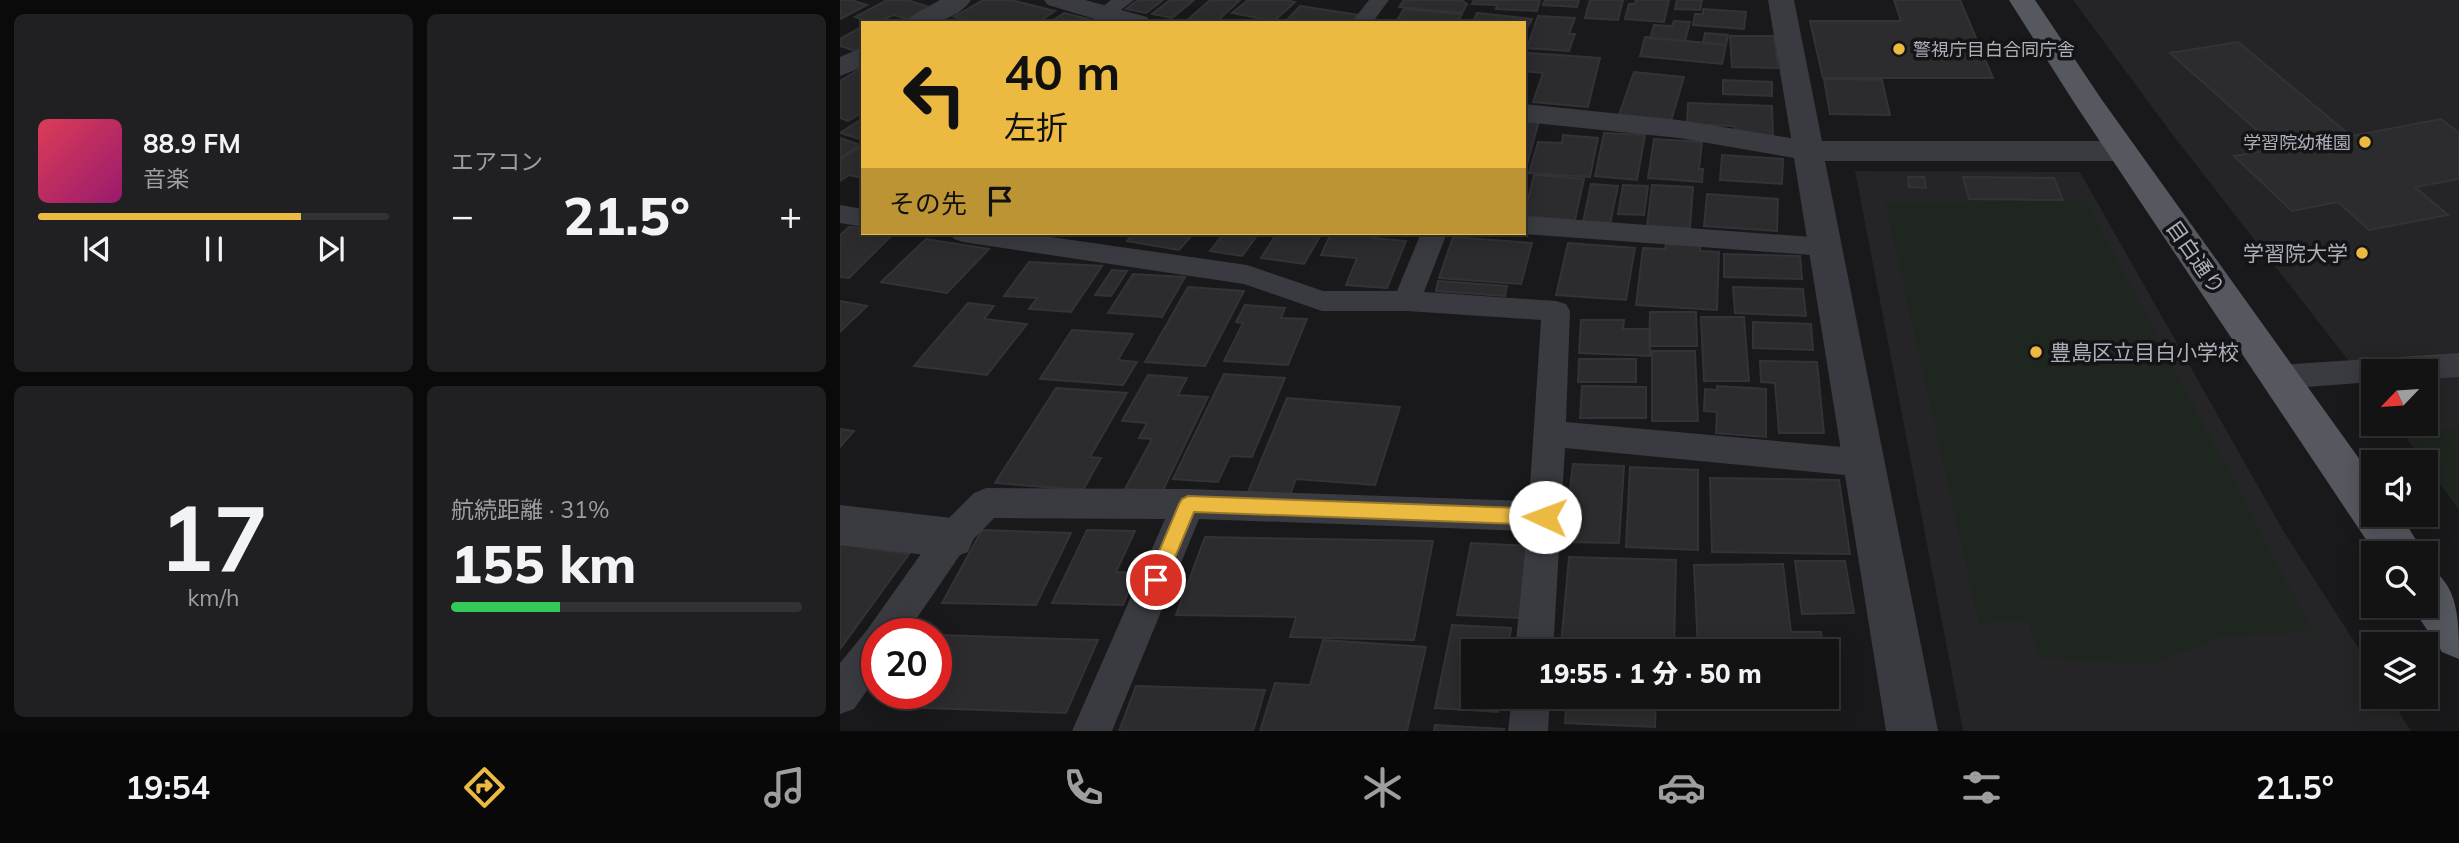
<!DOCTYPE html>
<html lang="ja">
<head>
<meta charset="utf-8">
<style>
  :root { --surface:#131314; --page:#202022; --text:#f1f3f6; --muted:#9d9ea0; --line:#323234; --accent:#ecba40 }
  body { margin:0; font-family:Mulish,"Noto Sans JP",sans-serif; background:var(--page); color:var(--text); height:100vh; display:flex; flex-direction:column; font-size:26px; white-space:nowrap }
  * { box-sizing:border-box; margin:0 }
  p { font-size:23px; color:var(--muted) }
  .icon { flex:none; width:38px; height:38px; fill:none; stroke:currentColor; stroke-width:2; stroke-linecap:round; stroke-linejoin:round }
  .map { position:relative; flex:1; overflow:hidden }
  .panel { display:flex; flex-direction:column; gap:14px; padding:14px; background:#0a0a0b; width:840px }
  .panel>* { flex:none }
  .top-card { position:absolute; left:21px; top:21px; width:665px; height:214px; border-radius:0px; box-shadow:0 4px 18px #0003,0 0 0 2px var(--line); background:#ecba40; color:#111; overflow:hidden }
  .needle { width:46px; rotate:245deg }
  .buttons { position:absolute; left:1521px; top:359px; display:grid; gap:14px }
  .buttons a { display:grid; place-items:center; width:77px; height:77px; border-radius:0px; background:var(--surface); box-shadow:0 4px 18px #0003,0 0 0 2px var(--line); font-size:35px }
  .speed { position:absolute; left:21px; top:618px; display:flex; gap:14px; font-size:35px; font-weight:700; text-align:center }
  .speed>* { display:grid; place-content:center; width:91px; height:91px; border-radius:50%; background:var(--surface); box-shadow:0 4px 18px #0003,0 0 0 2px var(--line); line-height:1 }
  .speed .limit { border:10px solid #d22; background:#fff; color:#111 }
  .pin { position:absolute; display:grid; place-items:center; width:60px; height:60px; color:#fff; margin:-30px; border:4px solid #fff; border-radius:50%; box-shadow:0 2px 7px #0007 }
  .me { position:absolute; width:77px; margin:-38px; rotate:272deg; stroke-linejoin:round; filter:drop-shadow(0 0 5px #0008) }
  .turn { display:flex; align-items:center; gap:24px; height:147px; padding:0 28px; font-size:32px }
  .turn .icon { width:91px; height:91px; stroke-width:2.5 }
  .turn b { display:block; font-size:49px; line-height:60px }
  .then { display:flex; align-items:center; height:66px; padding:0 28px; background:#0003; gap:14px; font-size:26px }
  .big { font-size:52px; font-weight:800; line-height:1.1 }
  .panel .card { flex:1; display:flex; flex-direction:column; justify-content:center; gap:10px; min-width:0; padding:0 24px; border-radius:10px; background:var(--page) }
  .panel .dial { align-items:center; gap:0 }
  .dial b { font-size:91px; line-height:1 }
  .song { display:flex; align-items:center; gap:21px }
  .cover { width:84px; height:84px; border-radius:10px; background:linear-gradient(135deg,hsl(350 70% 55%),hsl(320 70% 35%)) }
  .played { height:7px; border-radius:4px; background:linear-gradient(90deg,var(--accent) 75%,var(--line) 75%) }
  .keys { display:flex; justify-content:space-around; direction:ltr }
  .heat { display:flex; justify-content:space-between; align-items:center; font-size:38px; direction:ltr }
  .charge { height:10px; border-radius:5px; background:linear-gradient(90deg,#34c759 31%,var(--line) 0) }
  .panel .tiles { flex:1; display:grid; gap:14px; grid-template-columns:repeat(2,1fr) }
  .trip { position:absolute; left:621px; top:639px; width:378px; height:70px; border-radius:0px; background:var(--surface); box-shadow:0 4px 18px #0003,0 0 0 2px var(--line); font-weight:800; line-height:70px; text-align:center }
  .menu { display:flex; height:112px; justify-content:space-around; align-items:center; background:#080808; color:var(--muted) }
  .menu .icon { width:49px; height:49px }
  .menu .active { color:var(--accent) }
  .menu b { font-size:32px; color:var(--text) }
  main { display:flex; flex:1; min-height:0 }
  .map>svg:first-child { display:block }
  .built { fill:#252528 }
  .green { fill:#1f2620 }
  .building { fill:#2c2c2f; stroke:#333337; stroke-width:2 }
  .lines { fill:none; stroke-linecap:round; stroke-linejoin:round }
  .lane { fill:#3a3b40; fill-rule:evenodd }
  .street { fill:#3a3b40; fill-rule:evenodd }
  .primary { fill:#56585f; fill-rule:evenodd }
  .route { fill:#ecba40; stroke:#99792a; stroke-width:2 }
  .poi-dot { fill:#ecba40; stroke:#141416; stroke-width:2.5 }
  .labels { text-anchor:middle; dominant-baseline:central; stroke-width:7; stroke-linejoin:round; paint-order:stroke }
  .far-poi-label { font-size:18px; fill:#acb0ba; stroke:#141416; text-anchor:start }
  .poi-label { font-size:21px; fill:#acb0ba; stroke:#141416; text-anchor:end }
  .street-label { font-size:21px; fill:#acb0ba; stroke:#141416 }
</style>
</head>
<body>
<main>
<section class="panel">
<div class="tiles">
<div class="card">
<div class="song"><i class="cover"></i><div><b>88.9 FM</b><p>音楽</p></div></div>
<div class="played"></div>
<div class="keys"><svg class="icon" aria-label="previous" viewBox="0 0 24 24"><path d="M18 5L8 12l10 7zM5 5v14"/></svg><svg class="icon" aria-label="pause" viewBox="0 0 24 24"><path d="M8 5v14M16 5v14"/></svg><svg class="icon" aria-label="next" viewBox="0 0 24 24"><path d="M6 5l10 7-10 7zM19 5v14"/></svg></div>
</div>
<div class="card"><p>エアコン</p>
<div class="heat"><a>−</a><b class="big">21.5°</b><a>+</a></div>
</div>
<div class="card dial"><b>17</b><p>km/h</p></div>
<div class="card"><p>航続距離 · 31%</p><b class="big">155 km</b><div class="charge"></div></div>
</div>
</section>
<div class="map">
<svg width="1619" height="731" viewBox="0 0 1619 731">
  <rect width="100%" height="100%" fill="#19191b"/>
  <path class="built" d="M 1233,0 L 1619,0 L 1619,502 L 1557,424 L 1586,424 L 1586,371 L 1533,371 L 1533,392 L 1332,134 Z
    M 1015,171 L 1240,172 L 1444,532 L 1533,671 L 1533,696 L 1549,697 L 1571,731 L 1123,731 Z"/>
  <path class="green" d="M 1246,200 L 1473,632 L 1385,636 L 1311,665 L 1199,657 L 1188,620 L 1139,623 L 1045,203 Z
    M 1616,428 L 1619,431 L 1619,510 L 1562,432 Z"/>
  <path class="building" d="M 0,0 L 11,0 L 27,5 L 0,19 Z
    M 47,0 L 67,0 L 92,8 L 70,20 L 54,15 L 34,23 L 15,17 Z
    M 143,0 L 171,0 L 215,11 L 197,23 L 136,23 L 114,17 Z
    M 298,0 L 323,0 L 306,13 L 286,9 Z
    M 330,0 L 354,0 L 332,18 L 312,14 Z
    M 370,0 L 400,0 L 375,23 L 344,23 Z
    M 408,0 L 445,0 L 455,2 L 434,21 L 392,13 Z
    M 564,0 L 621,0 L 627,4 L 622,13 L 559,7 Z
    M 634,0 L 700,0 L 697,11 L 656,9 L 657,5 L 632,4 Z
    M 705,0 L 739,0 L 737,7 L 703,5 Z
    M 750,0 L 783,0 L 778,20 L 745,18 Z
    M 796,0 L 829,0 L 824,22 L 785,19 L 789,4 L 795,4 Z
    M 837,0 L 862,0 L 860,10 L 835,9 Z
    M 1054,0 L 1120,0 L 1153,78 L 983,78 L 970,21 L 1061,21 Z
    M 460,6 L 519,15 L 512,23 L 444,23 Z
    M 564,9 L 622,14 L 617,23 L 555,23 Z
    M 863,9 L 906,12 L 904,29 L 853,25 L 855,14 L 863,14 Z
    M 224,13 L 248,19 L 242,23 L 209,23 Z
    M 637,13 L 692,19 L 684,34 L 684,23 L 632,23 Z
    M 698,16 L 735,18 L 729,34 L 735,34 L 729,51 L 687,48 Z
    M 834,21 L 850,22 L 845,41 L 810,38 L 814,25 L 832,26 Z
    M 23,26 L 23,47 L 15,51 L 0,46 L 0,39 Z
    M 865,33 L 888,35 L 886,45 L 863,43 Z
    M 890,36 L 934,36 L 938,68 L 892,67 Z
    M 805,37 L 886,45 L 882,64 L 800,56 Z
    M 1398,42 L 1511,136 L 1601,119 L 1619,133 L 1619,179 L 1575,187 L 1608,215 L 1529,230 L 1498,202 L 1452,211 L 1394,156 L 1438,149 L 1330,53 Z
    M 688,53 L 760,58 L 748,107 L 693,102 L 703,73 L 684,71 Z
    M 22,68 L 23,112 L 8,121 L 0,118 L 0,81 Z
    M 794,72 L 844,77 L 831,121 L 779,115 Z
    M 984,79 L 1042,80 L 1050,115 L 990,114 Z
    M 883,80 L 932,82 L 932,96 L 883,94 Z
    M 848,103 L 932,106 L 933,135 L 895,133 L 894,126 L 847,124 Z
    M 23,118 L 23,140 L 0,133 Z
    M 684,120 L 699,121 L 686,168 L 684,168 Z
    M 764,133 L 805,135 L 797,180 L 755,176 Z
    M 723,135 L 758,138 L 750,177 L 689,173 L 698,142 L 722,143 Z
    M 0,138 L 20,145 L 0,158 Z
    M 814,139 L 862,142 L 859,169 L 863,169 L 862,182 L 808,178 Z
    M 22,146 L 23,178 L 9,175 L 0,181 L 0,160 Z
    M 882,155 L 943,159 L 942,184 L 880,180 Z
    M 694,175 L 744,179 L 735,220 L 684,216 Z
    M 1068,177 L 1084,177 L 1086,188 L 1069,187 Z
    M 1123,177 L 1214,178 L 1223,200 L 1129,199 Z
    M 751,184 L 778,186 L 770,224 L 743,222 Z
    M 783,185 L 808,186 L 804,215 L 778,214 Z
    M 812,185 L 853,187 L 850,228 L 807,226 Z
    M 867,194 L 938,199 L 937,231 L 864,226 Z
    M 9,227 L 23,228 L 23,233 L 54,233 L 9,278 L 0,277 L 0,235 Z
    M 294,233 L 354,233 L 339,250 L 287,241 Z
    M 384,233 L 419,233 L 402,256 L 370,251 Z
    M 437,233 L 482,233 L 464,264 L 421,258 Z
    M 491,233 L 537,233 L 534,238 L 566,241 L 547,288 L 506,285 L 517,258 L 481,255 Z
    M 613,237 L 692,243 L 681,284 L 599,278 Z
    M 86,239 L 149,249 L 107,293 L 41,282 Z
    M 728,243 L 795,248 L 786,300 L 716,295 Z
    M 826,244 L 860,246 L 860,251 L 879,252 L 877,310 L 796,305 L 803,248 L 825,249 Z
    M 884,254 L 960,256 L 962,279 L 884,277 Z
    M 189,262 L 262,266 L 231,312 L 189,309 L 197,298 L 164,296 Z
    M 272,270 L 287,271 L 271,296 L 255,295 Z
    M 293,274 L 345,277 L 322,317 L 268,313 Z
    M 598,281 L 667,286 L 665,296 L 596,291 Z
    M 348,287 L 404,291 L 365,366 L 305,362 Z
    M 893,287 L 963,289 L 966,316 L 895,313 Z
    M 0,301 L 27,306 L 0,332 Z
    M 128,303 L 154,306 L 144,319 L 187,324 L 147,375 L 74,366 Z
    M 405,305 L 445,308 L 441,318 L 467,319 L 448,365 L 384,361 L 403,323 L 396,322 Z
    M 810,312 L 856,312 L 857,346 L 809,346 Z
    M 861,317 L 904,317 L 909,381 L 864,381 Z
    M 741,320 L 784,320 L 783,329 L 810,329 L 810,356 L 739,353 Z
    M 913,322 L 971,324 L 973,350 L 913,348 Z
    M 232,330 L 293,334 L 278,360 L 297,362 L 283,385 L 200,379 Z
    M 812,351 L 855,351 L 858,421 L 812,421 Z
    M 739,359 L 796,359 L 796,382 L 738,382 Z
    M 920,361 L 977,362 L 984,433 L 939,433 L 935,383 L 921,382 Z
    M 384,374 L 445,378 L 412,457 L 390,456 L 378,482 L 333,479 Z
    M 308,375 L 347,378 L 338,395 L 368,397 L 322,492 L 285,489 L 312,439 L 299,438 L 307,423 L 282,421 Z
    M 742,386 L 806,387 L 806,418 L 740,418 Z
    M 877,386 L 926,389 L 926,437 L 876,433 L 877,412 L 864,411 L 865,389 L 877,390 Z
    M 216,388 L 287,393 L 250,457 L 261,458 L 243,490 L 155,483 Z
    M 447,398 L 560,407 L 535,485 L 456,479 L 450,495 L 408,492 Z
    M 0,429 L 14,431 L 0,447 Z
    M 733,464 L 784,466 L 779,543 L 724,542 Z
    M 790,467 L 858,470 L 858,550 L 786,547 Z
    M 870,478 L 999,480 L 1010,554 L 872,552 Z
    M 142,530 L 231,533 L 196,605 L 102,603 Z
    M 247,530 L 295,531 L 276,572 L 296,573 L 283,605 L 212,603 Z
    M 365,537 L 593,541 L 574,640 L 450,637 L 456,617 L 336,615 Z
    M 631,543 L 690,546 L 680,618 L 617,615 Z
    M 0,544 L 69,554 L 0,649 Z
    M 729,557 L 836,560 L 834,649 L 721,645 Z
    M 955,561 L 1005,561 L 1014,613 L 962,614 Z
    M 943,564 L 951,632 L 981,632 L 984,651 L 858,651 L 854,565 Z
    M 612,625 L 671,628 L 668,651 L 634,651 L 634,696 L 661,696 L 658,712 L 595,708 Z
    M 97,635 L 258,640 L 226,713 L 57,707 L 65,693 L 96,693 Z
    M 483,640 L 586,647 L 567,731 L 420,731 L 435,683 L 470,685 Z
    M 296,686 L 425,690 L 413,731 L 279,731 Z
    M 727,696 L 816,696 L 815,727 L 725,723 Z
    M 595,725 L 664,729 L 664,731 L 594,731 Z"/>
  <g class="lines">
    <path class="lane" d="M 271,0 L 294,0 L 272,17 L 258,17 L 255,13 Z
      M 529,0 L 549,0 L 532,23 L 511,23 Z
      M 0,205 L 23,209 L 23,227 L 0,223 Z
      M 684,216 L 986,238 L 995,240 L 999,247 L 995,254 L 986,256 L 684,234 L 680,233 L 684,233 Z
      M 110,233 L 183,233 L 407,265 L 483,291 L 557,291 L 581,233 L 607,233 L 584,292 L 716,301 L 726,304 L 730,311 L 726,422 L 1025,449 L 1036,453 L 1041,463 L 1036,473 L 1025,477 L 725,448 L 713,651 L 675,651 L 687,531 L 359,519 L 272,731 L 232,731 L 325,519 L 154,518 L 124,549 L 66,634 L 37,634 L 37,676 L 14,709 L 0,714 L 0,663 L 27,630 L 100,527 L 134,493 L 146,488 L 348,489 L 689,501 L 701,320 L 567,311 L 482,311 L 404,284 L 123,242 L 114,239 Z
      M 1619,353 L 1619,377 L 1586,379 L 1586,371 L 1533,371 L 1533,382 L 1440,389 L 1429,385 L 1425,377 L 1429,369 L 1440,365 Z
      M 672,696 L 710,696 L 708,731 L 668,731 Z"/>
    <path class="street" d="M 100,0 L 131,0 C 116,22 90,23 66,23 L 70,17 Z
      M 204,0 L 245,0 L 307,17 L 311,23 L 268,23 L 208,5 Z
      M 928,0 L 954,0 L 982,141 L 1282,141 L 1293,144 L 1297,151 L 1293,158 L 1282,161 L 985,161 L 1098,731 L 1046,731 L 954,158 L 839,138 L 684,122 L 684,104 L 839,120 L 951,138 Z
      M 23,47 L 23,67 L 0,76 L 0,57 Z
      M 0,505 L 112,518 L 128,524 L 134,538 L 128,552 L 112,558 L 0,545 Z"/>
    <path class="primary" d="M 1169,0 L 1195,0 L 1262,100 L 1533,478 L 1533,514 L 1560,514 L 1584,553 L 1535,553 L 1235,104 Z
      M 1586,566 C 1619,583 1619,620 1619,659 L 1602,652 L 1571,606 L 1586,606 Z"/>
  </g>
  <path class="route" d="M 348,496 L 705,509 L 711,511 L 714,517 L 711,523 L 705,525 L 354,512 L 323,586 L 316,589 L 309,586 L 307,580 L 339,504 L 342,499 Z"/>
  <g class="poi-dot">
    <circle cx="1059" cy="49" r="7"/>
    <circle cx="1525" cy="142" r="7"/>
    <circle cx="1522" cy="253" r="7"/>
    <circle cx="1196" cy="352" r="7"/>
  </g>
  <g class="labels">
    <g class="far-poi-label">
      <text x="1073" y="49">警視庁目白合同庁舎</text>
      <text x="1511" y="142" text-anchor="end">学習院幼稚園</text>
    </g>
    <g class="poi-label">
      <text x="1508" y="253">学習院大学</text>
      <text x="1210" y="352" text-anchor="start">豊島区立目白小学校</text>
    </g>
    <g class="street-label">
      <text transform="translate(1356 257) rotate(55)">目白通り</text>
    </g>
  </g>
</svg>
<div class="buttons">
<a><svg class="needle" viewBox="-14 -14 28 28"><path d="M0-13l5 13h-10z" fill="#e53935"/><path d="M0 13l5-13h-10z" fill="#9d9ea0"/></svg></a>
<a><svg class="icon" aria-label="sound" viewBox="0 0 24 24"><path d="M4 9h4l5-4v14l-5-4H4zM17 9q2 3 0 6"/></svg></a>
<a><svg class="icon" aria-label="search" viewBox="0 0 24 24"><circle cx="10" cy="10" r="6"/><path d="M15 15l6 6"/></svg></a>
<a><svg class="icon" aria-label="layers" viewBox="0 0 24 24"><path d="M12 4l9 5-9 5-9-5zM3 14l9 5 9-5"/></svg></a>
</div>
<div class="speed"><div class="limit">20</div></div>
<div class="pin" style="left:316px;top:580px;background:#d93025"><svg class="icon" aria-label="arrive" viewBox="0 0 24 24"><path d="M6 21V4h12l-3 4 3 4H6"/></svg></div>
<svg class="me" style="left:705px;top:517px" viewBox="-20 -20 40 40"><circle r="19" fill="#fff"/><path d="M0-13L10 11 0 6-10 11z" fill="#ecba40"/></svg>
<div class="trip">19:55 · 1 分 · 50 m</div>
<div class="top-card">
<div class="turn"><svg class="icon" aria-label="left" viewBox="0 0 24 24"><path d="M17 20v-9H6M10 6l-5 5 5 5"/></svg><div><b>40 m</b>左折</div></div>
<div class="then">その先<svg class="icon" aria-label="arrive" viewBox="0 0 24 24"><path d="M6 21V4h12l-3 4 3 4H6"/></svg></div>
</div>
</div>
</main>
<nav class="menu">
<b>19:54</b>
<svg class="icon active" aria-label="directions" viewBox="0 0 24 24"><path d="M12 3l9 9-9 9-9-9zM9 14v-3h6M13 9l2 2-2 2"/></svg>
<svg class="icon" aria-label="music" viewBox="0 0 24 24"><path d="M9 18V5l10-2v13"/><circle cx="6" cy="18" r="3"/><circle cx="16" cy="16" r="3"/></svg>
<svg class="icon" aria-label="phone" viewBox="0 0 24 24"><path d="M5 4h4l2 5-3 2q2 4 5 5l2-3 5 2v4C11 20 4 13 5 4z"/></svg>
<svg class="icon" aria-label="climate" viewBox="0 0 24 24"><path d="M12 3v18M4 7l16 10M4 17L20 7"/></svg>
<svg class="icon" aria-label="car" viewBox="0 0 24 24"><path d="M5 17H2v-5l4-1 3-4h7l3 4 3 1v5h-3M9 17h6M6 11h13"/><circle cx="7" cy="17" r="2"/><circle cx="17" cy="17" r="2"/></svg>
<svg class="icon" aria-label="filters" viewBox="0 0 24 24"><path d="M4 7h16M4 17h16"/><circle cx="9" cy="7" r="2"/><circle cx="15" cy="17" r="2"/></svg>
<b>21.5°</b>
</nav>
</body>
</html>
